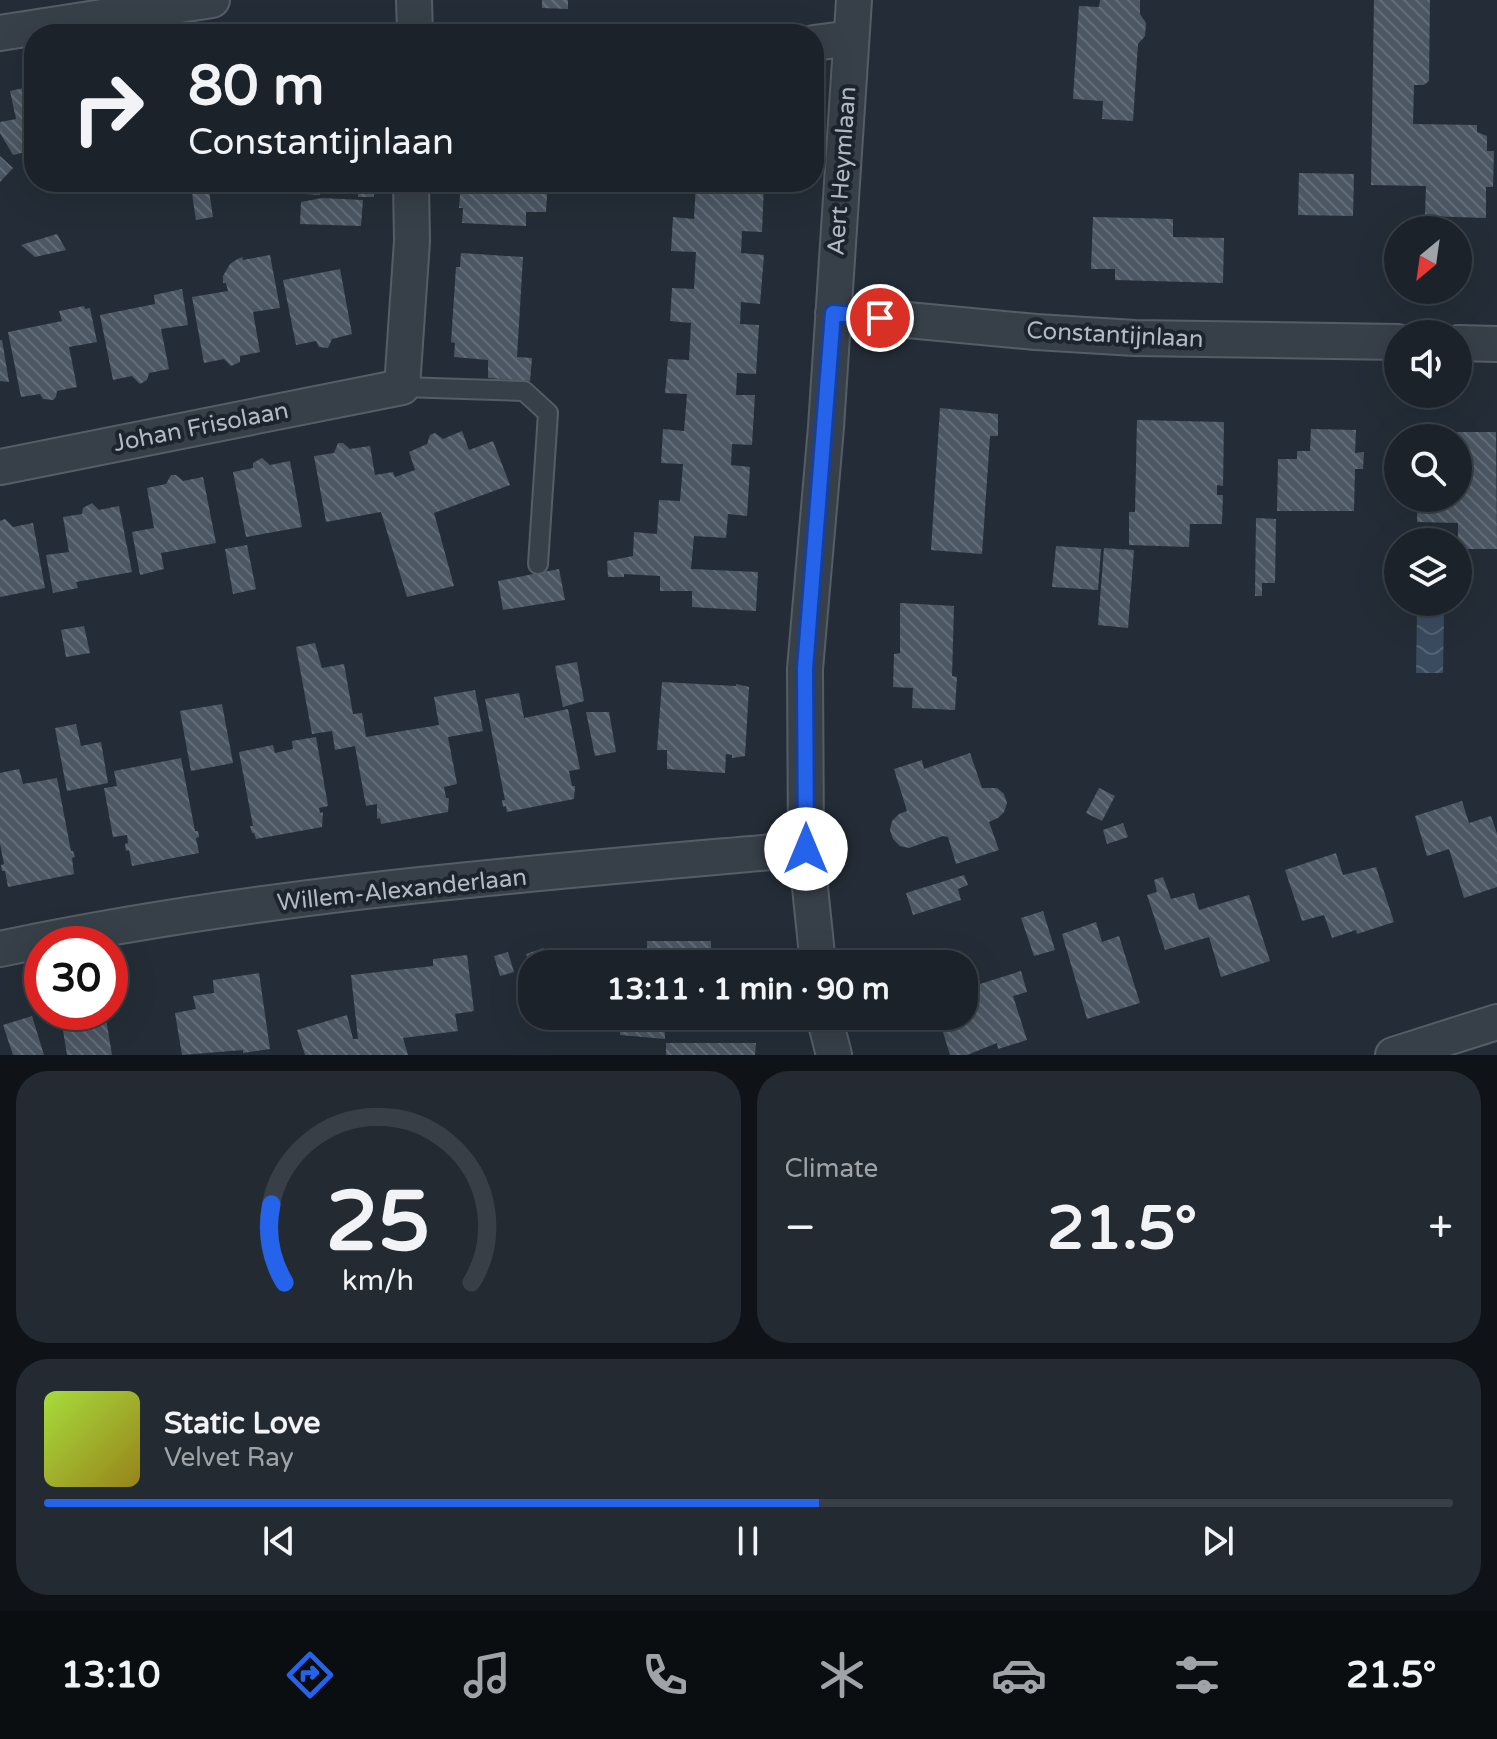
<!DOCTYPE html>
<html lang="en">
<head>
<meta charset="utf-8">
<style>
  :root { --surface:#1b2229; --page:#242a31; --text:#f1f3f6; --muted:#a0a4a8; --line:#393f46; --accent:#2563eb }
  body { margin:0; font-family:"Varela Round",sans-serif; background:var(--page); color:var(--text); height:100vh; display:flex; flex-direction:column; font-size:30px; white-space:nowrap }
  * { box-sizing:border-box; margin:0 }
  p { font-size:26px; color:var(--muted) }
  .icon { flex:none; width:44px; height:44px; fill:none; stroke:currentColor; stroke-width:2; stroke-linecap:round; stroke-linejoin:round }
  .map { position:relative; height:1055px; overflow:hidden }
  .details { display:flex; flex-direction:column; gap:16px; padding:16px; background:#0f1317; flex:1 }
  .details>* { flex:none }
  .top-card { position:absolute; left:24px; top:24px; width:800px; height:168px; border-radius:32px; box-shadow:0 8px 32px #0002,0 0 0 2px var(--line); background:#1b2229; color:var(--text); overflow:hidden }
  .needle { width:52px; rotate:209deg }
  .controls { position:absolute; left:1384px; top:216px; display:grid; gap:16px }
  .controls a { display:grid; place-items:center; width:88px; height:88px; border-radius:50%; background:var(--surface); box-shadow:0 8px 32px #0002,0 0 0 2px var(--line); font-size:40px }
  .speed { position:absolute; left:24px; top:926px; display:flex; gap:16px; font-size:40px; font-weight:700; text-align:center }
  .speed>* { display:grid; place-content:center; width:104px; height:104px; border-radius:50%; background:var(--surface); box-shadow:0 8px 32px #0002,0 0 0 2px var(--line); line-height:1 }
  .speed .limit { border:12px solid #d22; background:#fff; color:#111 }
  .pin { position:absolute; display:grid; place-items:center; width:68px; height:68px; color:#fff; margin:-34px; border:4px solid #fff; border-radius:50%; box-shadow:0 2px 8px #0007 }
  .me { position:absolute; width:88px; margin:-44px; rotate:0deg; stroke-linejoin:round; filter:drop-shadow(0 0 6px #0008) }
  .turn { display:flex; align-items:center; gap:28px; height:168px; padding:0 32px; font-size:36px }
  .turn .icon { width:104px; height:104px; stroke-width:2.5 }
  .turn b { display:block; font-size:56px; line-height:68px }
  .big { font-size:60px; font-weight:700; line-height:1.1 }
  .details .widget { flex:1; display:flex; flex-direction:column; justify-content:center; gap:12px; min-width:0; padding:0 28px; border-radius:32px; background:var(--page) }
  .details .dial { align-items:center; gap:0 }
  .dial svg { height:208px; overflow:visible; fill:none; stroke:var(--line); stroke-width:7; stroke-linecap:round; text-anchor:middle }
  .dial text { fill:var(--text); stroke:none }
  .song { display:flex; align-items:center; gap:24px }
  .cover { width:96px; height:96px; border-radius:12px; background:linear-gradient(135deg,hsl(80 70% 55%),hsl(50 70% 35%)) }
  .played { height:8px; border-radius:4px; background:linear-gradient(90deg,var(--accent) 55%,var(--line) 55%) }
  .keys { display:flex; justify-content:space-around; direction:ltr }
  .heat { display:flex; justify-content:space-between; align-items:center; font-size:44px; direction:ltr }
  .details .tiles { flex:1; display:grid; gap:16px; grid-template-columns:1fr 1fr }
  .widget:last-child { grid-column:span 2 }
  .trip { position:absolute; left:518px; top:950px; width:460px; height:80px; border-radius:32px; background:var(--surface); box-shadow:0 8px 32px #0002,0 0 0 2px var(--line); font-weight:700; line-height:80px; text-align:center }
  .tabs { display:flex; height:128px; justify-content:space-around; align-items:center; background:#0b0e10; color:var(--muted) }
  .tabs .icon { width:56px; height:56px }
  .tabs .on { color:var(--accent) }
  .tabs b { font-size:36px; color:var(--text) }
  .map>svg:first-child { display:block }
  .water { fill:url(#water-waves) }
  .building { fill:url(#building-back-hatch) }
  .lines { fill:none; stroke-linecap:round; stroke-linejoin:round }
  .lane-casing { stroke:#555d66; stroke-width:22 }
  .street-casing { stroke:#555d66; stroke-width:38 }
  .lane { stroke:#373f48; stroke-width:18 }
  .street { stroke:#373f48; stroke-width:34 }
  .route-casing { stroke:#184099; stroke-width:20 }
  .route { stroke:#2563eb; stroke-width:14 }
  .labels { text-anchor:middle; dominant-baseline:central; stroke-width:8; stroke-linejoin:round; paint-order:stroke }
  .street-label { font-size:24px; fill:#b2bac4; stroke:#1d242d }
</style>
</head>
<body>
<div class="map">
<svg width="1497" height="1055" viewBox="0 0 1497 1055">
  <defs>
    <pattern id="water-waves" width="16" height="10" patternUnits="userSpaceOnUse" patternTransform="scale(2)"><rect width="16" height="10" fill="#3b4b5f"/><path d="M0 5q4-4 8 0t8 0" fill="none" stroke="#556374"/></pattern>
    <pattern id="building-back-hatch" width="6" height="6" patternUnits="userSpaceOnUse" patternTransform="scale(2)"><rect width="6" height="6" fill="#4c5763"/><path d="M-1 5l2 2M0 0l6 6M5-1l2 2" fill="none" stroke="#636d78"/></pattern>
  </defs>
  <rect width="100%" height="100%" fill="#242d37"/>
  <path class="water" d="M 1417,610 L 1444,610 L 1443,673 L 1416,673 Z"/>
  <path class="building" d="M 542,0 L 568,0 L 568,9 L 542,8 Z
    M 1100,0 L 1140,0 L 1140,14 L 1146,23 L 1145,36 L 1138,44 L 1133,121 L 1102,119 L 1103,101 L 1073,99 L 1079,6 L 1099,7 Z
    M 1374,0 L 1430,0 L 1429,81 L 1424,85 L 1414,85 L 1413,124 L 1477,125 L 1477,132 L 1487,136 L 1487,151 L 1494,151 L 1493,187 L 1486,187 L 1486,218 L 1425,216 L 1426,186 L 1371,185 Z
    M 34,82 L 34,150 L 13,155 L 0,133 L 0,122 L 16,119 L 10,91 L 24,88 L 23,84 Z
    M 0,156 L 13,168 L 0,182 Z
    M 1299,173 L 1354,174 L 1353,216 L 1298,215 Z
    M 304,182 L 321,182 L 320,195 L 304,194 Z
    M 358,182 L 374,182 L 374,197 L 358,197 Z
    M 461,182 L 548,182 L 546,212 L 526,212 L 526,226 L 462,223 L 463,208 L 459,208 Z
    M 696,182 L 764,184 L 762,232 L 742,231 L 741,253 L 764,255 L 760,304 L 741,302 L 740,324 L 759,325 L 756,374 L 737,373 L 736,395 L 755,395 L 752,445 L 732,444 L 731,465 L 750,467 L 747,516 L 728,514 L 726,538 L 694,536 L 691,569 L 758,572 L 756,611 L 692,607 L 692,591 L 660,591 L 660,576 L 624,574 L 624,577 L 608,577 L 607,561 L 633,556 L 634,532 L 657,534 L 659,500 L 680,501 L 683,464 L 661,463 L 663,429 L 684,431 L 687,394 L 665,393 L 668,359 L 689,360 L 691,323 L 670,321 L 672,288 L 694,289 L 696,252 L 671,251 L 673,217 L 694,219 Z
    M 208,184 L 213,217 L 196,220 L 191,187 Z
    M 322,198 L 363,200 L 361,226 L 300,224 L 301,202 Z
    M 1093,217 L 1173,219 L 1173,237 L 1224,238 L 1223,283 L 1115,280 L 1115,269 L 1091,269 Z
    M 57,234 L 66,250 L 35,257 L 21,245 Z
    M 461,253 L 523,257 L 517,357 L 532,358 L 530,381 L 488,378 L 488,360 L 454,357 L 455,343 L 451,342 L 456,267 L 460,267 Z
    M 270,255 L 280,308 L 253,312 L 260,352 L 240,356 L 240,362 L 231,366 L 224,359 L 204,363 L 192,297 L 228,291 L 226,283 L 223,283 L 223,276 L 230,264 L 236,260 L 242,257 L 243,260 Z
    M 340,269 L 352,334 L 332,339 L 328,348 L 319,347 L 316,341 L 296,345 L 283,280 Z
    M 182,289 L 188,325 L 161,329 L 169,369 L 149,373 L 147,380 L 140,384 L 132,376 L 113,380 L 100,315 L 155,304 L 154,295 Z
    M 84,306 L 85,309 L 90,308 L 97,342 L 69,347 L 77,387 L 57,391 L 56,397 L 53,400 L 43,399 L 40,394 L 21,397 L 8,332 L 62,321 L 59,311 Z
    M 0,340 L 2,340 L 9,382 L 0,381 Z
    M 940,408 L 998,414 L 998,436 L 990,436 L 982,554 L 931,550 Z
    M 1137,420 L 1224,422 L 1223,486 L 1217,485 L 1217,495 L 1223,495 L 1222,524 L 1190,524 L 1189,547 L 1129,545 L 1129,512 L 1135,512 Z
    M 1311,429 L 1356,430 L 1355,453 L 1364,452 L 1363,469 L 1355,469 L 1354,511 L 1277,511 L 1278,459 L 1297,459 L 1297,451 L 1310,451 Z
    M 462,431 L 469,450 L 493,441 L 510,485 L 434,513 L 454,586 L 407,597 L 381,512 L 326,522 L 314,456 L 334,453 L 338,443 L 343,443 L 350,449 L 370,446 L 375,475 L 393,472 L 395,477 L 415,470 L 409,452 L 427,444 L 430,435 L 435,433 L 443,439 Z
    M 1445,432 L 1496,432 L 1497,549 L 1458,549 L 1458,523 L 1417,522 L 1418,498 L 1458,498 L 1458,438 L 1445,438 Z
    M 262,458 L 270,465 L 290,461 L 302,527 L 246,537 L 233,472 L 253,468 L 253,463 Z
    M 171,475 L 176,475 L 183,481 L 203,477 L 216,543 L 161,553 L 164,569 L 140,575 L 132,532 L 154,528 L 147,488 L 166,484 Z
    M 92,503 L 99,510 L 119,506 L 132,572 L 76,582 L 78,588 L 53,593 L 46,555 L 69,552 L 63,517 L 82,514 L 83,508 Z
    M 1256,518 L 1276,519 L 1275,583 L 1262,583 L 1262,596 L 1255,596 Z
    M 5,519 L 13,527 L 33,523 L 45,588 L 0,597 L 0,521 Z
    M 247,545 L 256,589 L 233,594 L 225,549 Z
    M 1056,546 L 1101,549 L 1098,590 L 1052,587 Z
    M 1104,548 L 1134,550 L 1128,628 L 1098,625 Z
    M 559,569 L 565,600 L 503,610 L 498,581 Z
    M 900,603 L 954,606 L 952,676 L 957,677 L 955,710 L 912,708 L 913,688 L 893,687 L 894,654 L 900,653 Z
    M 84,626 L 90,653 L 66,657 L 61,630 Z
    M 315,643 L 322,668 L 344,664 L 353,714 L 362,713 L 366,737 L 439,725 L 434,697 L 475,690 L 483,731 L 448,737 L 457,784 L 444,787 L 446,798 L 449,798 L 448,812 L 381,824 L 380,818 L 377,819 L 377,804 L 366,806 L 355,746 L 335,750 L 332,731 L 312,734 L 296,647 Z
    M 577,662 L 584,701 L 563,707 L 555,666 Z
    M 662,682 L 736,686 L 736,684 L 749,687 L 745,756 L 732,758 L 732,755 L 726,754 L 725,773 L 667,769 L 667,750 L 657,750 Z
    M 519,693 L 524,718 L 568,709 L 580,769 L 569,771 L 572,786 L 575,786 L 574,799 L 507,812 L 506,806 L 503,807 L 502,800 L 505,800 L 485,699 Z
    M 222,704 L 233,763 L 191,771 L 180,711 Z
    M 586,712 L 609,712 L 616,752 L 595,756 Z
    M 76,724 L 81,746 L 101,742 L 108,783 L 67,791 L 55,728 Z
    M 316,737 L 328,806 L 319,808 L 320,813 L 323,812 L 322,827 L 256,839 L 254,833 L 252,833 L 250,826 L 253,826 L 239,752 L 273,745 L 275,753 L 293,749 L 292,741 Z
    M 970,753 L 982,788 L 997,788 L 1004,794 L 1007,803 L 1004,812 L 998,818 L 989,822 L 999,850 L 956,864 L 948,837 L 943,836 L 909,848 L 900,846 L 893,839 L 890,830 L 892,821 L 899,814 L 907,811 L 894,769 L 922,760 L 924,769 Z
    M 181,758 L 195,831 L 198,831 L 199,837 L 196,838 L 199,853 L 132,866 L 129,850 L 126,851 L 125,844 L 128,843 L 127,835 L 113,837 L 104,788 L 117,786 L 114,771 Z
    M 19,769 L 23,784 L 57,778 L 71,851 L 73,851 L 75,857 L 72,858 L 74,874 L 8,887 L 5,871 L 2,871 L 1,865 L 4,864 L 0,844 L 0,773 Z
    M 1099,788 L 1115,796 L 1102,821 L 1086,813 Z
    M 1462,801 L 1469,823 L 1491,816 L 1497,834 L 1497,887 L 1464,898 L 1449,849 L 1427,856 L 1415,816 Z
    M 1123,823 L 1128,837 L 1107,844 L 1103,830 Z
    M 1336,853 L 1343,875 L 1376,867 L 1394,922 L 1357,934 L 1356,930 L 1332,938 L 1324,915 L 1302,921 L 1285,870 Z
    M 964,875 L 968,885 L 958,889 L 961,900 L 913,915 L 906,893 Z
    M 1163,877 L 1171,899 L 1194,893 L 1199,910 L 1249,895 L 1270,961 L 1221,977 L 1209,937 L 1165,950 L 1147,895 L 1157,892 L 1154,880 Z
    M 1043,911 L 1055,950 L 1034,956 L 1021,918 Z
    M 1096,922 L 1102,942 L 1119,936 L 1140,1003 L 1087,1019 L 1062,934 Z
    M 647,941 L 711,941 L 711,960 L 731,960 L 731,964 L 648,964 Z
    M 544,948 L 549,964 L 532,964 L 532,971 L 526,954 Z
    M 508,952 L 514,972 L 500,976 L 494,956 Z
    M 467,955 L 474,1011 L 455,1014 L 458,1031 L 403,1038 L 408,1055 L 305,1055 L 297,1030 L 347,1015 L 353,1039 L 358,1039 L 351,975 L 433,966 L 433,959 Z
    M 1021,971 L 1027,992 L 1013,996 L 1027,1040 L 998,1049 L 997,1043 L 967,1055 L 950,1055 L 938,1016 L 964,1016 L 964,989 Z
    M 259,973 L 270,1049 L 243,1053 L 243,1050 L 182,1055 L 175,1013 L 196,1009 L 193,996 L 214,993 L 213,980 Z
    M 60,1012 L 105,1012 L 112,1055 L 67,1055 Z
    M 32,1016 L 44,1055 L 13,1055 L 3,1025 Z
    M 620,1016 L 664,1016 L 665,1039 L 620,1035 Z
    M 666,1043 L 756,1043 L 755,1055 L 666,1055 Z"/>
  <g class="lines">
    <defs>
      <path id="lane" d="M 402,387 L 524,391 L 548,413 L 538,564"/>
      <path id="street" d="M 414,0 L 415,34
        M 0,33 L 212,0
        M 814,43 L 851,38
        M 833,313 L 1036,332 L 1135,338 L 1398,342
        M 1458,343 L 1497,344
        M 0,467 L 402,387 L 412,241 L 411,182
        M 0,949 C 264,893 537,873 806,849
        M 818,964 L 806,849 L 805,669 L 826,427 L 854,0
        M 824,1016 L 834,1055
        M 1393,1055 L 1497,1022"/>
    </defs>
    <use href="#lane" class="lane-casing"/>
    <use href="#street" class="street-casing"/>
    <use href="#lane" class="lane"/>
    <use href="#street" class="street"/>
  </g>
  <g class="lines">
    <defs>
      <path id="route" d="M 806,849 L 805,669 L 833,313 L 880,318"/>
    </defs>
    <use href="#route" class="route-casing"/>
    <use href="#route" class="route"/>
  </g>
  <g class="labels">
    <g class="street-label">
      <text transform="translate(842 171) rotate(-86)">Aert Heymlaan</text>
      <text transform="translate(1115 335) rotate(3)">Constantijnlaan</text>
      <text transform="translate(201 427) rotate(-11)">Johan Frisolaan</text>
      <text transform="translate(402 890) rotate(-6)">Willem-Alexanderlaan</text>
    </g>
  </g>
</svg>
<div class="controls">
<a><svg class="needle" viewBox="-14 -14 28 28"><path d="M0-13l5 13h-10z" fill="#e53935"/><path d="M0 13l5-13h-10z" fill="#a0a4a8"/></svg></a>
<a><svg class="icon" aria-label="sound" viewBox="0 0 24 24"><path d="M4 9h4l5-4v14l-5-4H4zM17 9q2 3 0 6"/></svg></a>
<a><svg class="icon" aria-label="search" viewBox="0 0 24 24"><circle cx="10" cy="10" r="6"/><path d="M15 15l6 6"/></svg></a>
<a><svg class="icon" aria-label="layers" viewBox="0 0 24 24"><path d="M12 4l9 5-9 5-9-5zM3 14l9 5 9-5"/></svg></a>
</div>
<div class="speed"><div class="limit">30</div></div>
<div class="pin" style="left:880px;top:318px;background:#d93025"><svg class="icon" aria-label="arrive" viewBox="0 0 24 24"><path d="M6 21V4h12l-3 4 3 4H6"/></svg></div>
<svg class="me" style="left:806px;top:849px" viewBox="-20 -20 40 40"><circle r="19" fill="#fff"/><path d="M0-13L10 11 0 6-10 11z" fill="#2563eb"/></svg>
<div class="trip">13:11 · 1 min · 90 m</div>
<div class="top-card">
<div class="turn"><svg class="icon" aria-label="right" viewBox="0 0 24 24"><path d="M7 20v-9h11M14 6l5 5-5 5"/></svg><div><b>80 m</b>Constantijnlaan</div></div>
</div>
</div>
<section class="details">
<div class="tiles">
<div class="widget dial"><svg viewBox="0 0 100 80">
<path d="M14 69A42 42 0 1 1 86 69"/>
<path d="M14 69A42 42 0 0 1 9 39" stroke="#2563eb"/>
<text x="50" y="56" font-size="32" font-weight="700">25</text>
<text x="50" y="72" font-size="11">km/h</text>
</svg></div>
<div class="widget"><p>Climate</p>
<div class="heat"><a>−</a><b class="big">21.5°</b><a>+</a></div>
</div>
<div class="widget">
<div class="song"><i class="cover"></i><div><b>Static Love</b><p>Velvet Ray</p></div></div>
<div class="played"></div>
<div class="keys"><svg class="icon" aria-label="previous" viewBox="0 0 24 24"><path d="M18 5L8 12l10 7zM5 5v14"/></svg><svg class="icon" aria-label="pause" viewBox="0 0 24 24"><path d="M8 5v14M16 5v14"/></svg><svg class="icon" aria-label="next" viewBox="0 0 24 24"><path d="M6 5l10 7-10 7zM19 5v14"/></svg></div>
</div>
</div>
</section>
<nav class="tabs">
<b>13:10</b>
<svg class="icon on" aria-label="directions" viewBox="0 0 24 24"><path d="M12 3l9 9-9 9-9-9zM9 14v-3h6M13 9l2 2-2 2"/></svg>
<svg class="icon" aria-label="music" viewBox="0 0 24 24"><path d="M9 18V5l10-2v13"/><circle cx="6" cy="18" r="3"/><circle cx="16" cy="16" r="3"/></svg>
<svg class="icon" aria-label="phone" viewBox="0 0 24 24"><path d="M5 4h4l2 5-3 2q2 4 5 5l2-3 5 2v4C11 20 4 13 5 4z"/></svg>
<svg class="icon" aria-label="climate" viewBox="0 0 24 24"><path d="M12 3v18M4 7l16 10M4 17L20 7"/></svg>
<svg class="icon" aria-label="car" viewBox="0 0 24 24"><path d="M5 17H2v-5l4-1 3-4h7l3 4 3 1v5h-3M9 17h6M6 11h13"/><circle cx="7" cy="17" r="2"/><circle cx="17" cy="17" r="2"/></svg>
<svg class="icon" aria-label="filters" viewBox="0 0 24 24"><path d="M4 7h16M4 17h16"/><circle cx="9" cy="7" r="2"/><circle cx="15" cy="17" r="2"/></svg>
<b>21.5°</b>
</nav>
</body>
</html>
